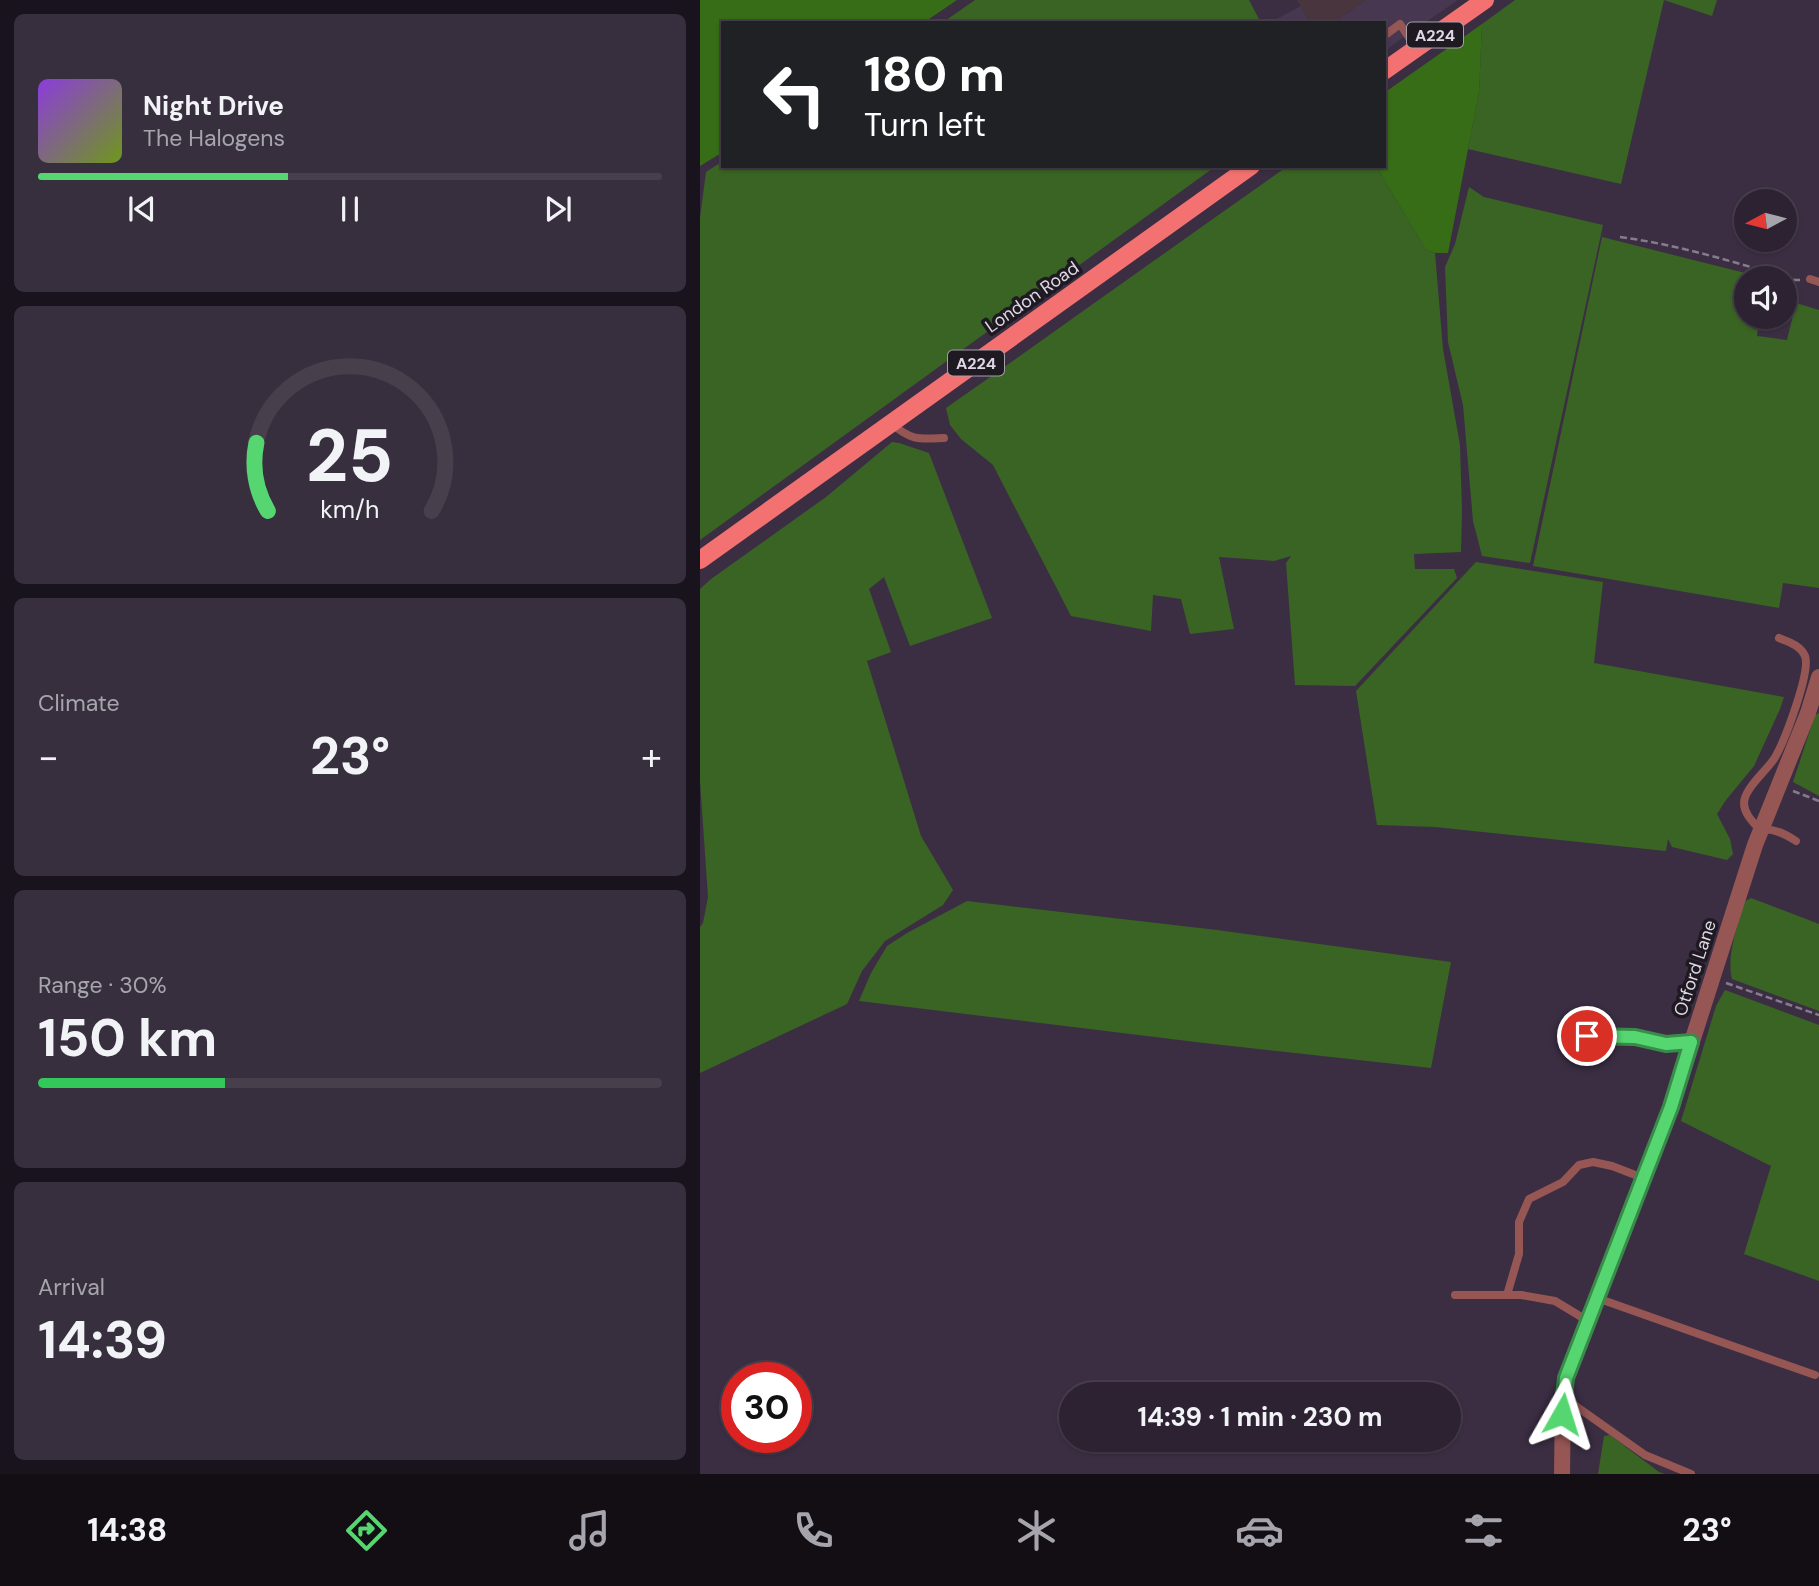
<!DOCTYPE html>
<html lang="en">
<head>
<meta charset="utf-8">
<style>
  :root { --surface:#2c2232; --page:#382f3e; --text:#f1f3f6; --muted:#a6a4ac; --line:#483f4d; --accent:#56d671 }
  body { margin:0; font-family:"DM Sans",sans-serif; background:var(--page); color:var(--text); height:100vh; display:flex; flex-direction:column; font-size:26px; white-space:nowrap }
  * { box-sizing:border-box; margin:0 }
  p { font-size:23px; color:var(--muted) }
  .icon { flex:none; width:38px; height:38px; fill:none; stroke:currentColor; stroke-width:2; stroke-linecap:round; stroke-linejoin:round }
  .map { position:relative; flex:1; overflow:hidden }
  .sheet { display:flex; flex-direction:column; gap:14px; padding:14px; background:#18131c; width:700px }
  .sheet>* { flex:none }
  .top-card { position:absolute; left:21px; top:21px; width:665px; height:147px; border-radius:0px; box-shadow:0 2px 5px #0004,0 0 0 2px var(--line); background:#202124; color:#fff; overflow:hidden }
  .needle { width:46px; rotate:263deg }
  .fabs { position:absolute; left:1034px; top:189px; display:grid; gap:14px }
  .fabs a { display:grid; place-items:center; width:63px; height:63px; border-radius:50%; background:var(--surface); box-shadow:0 2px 5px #0004,0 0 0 2px var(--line); font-size:35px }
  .speed { position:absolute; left:21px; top:1362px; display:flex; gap:14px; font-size:35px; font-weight:700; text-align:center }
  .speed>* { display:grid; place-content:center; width:91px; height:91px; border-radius:50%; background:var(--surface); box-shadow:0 2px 5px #0004,0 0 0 2px var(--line); line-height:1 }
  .speed .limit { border:10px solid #d22; background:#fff; color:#111 }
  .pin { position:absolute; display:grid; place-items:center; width:60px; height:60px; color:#fff; margin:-30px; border:4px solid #fff; border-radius:50%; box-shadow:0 2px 7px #0007 }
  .me { position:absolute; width:77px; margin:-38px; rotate:6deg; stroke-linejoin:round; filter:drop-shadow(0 0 5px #0008) }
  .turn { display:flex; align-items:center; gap:24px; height:147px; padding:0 28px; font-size:32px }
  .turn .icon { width:91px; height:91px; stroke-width:2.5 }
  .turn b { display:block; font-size:49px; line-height:60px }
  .big { font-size:52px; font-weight:700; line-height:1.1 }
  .sheet .widget { flex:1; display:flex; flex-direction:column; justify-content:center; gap:10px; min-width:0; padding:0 24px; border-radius:10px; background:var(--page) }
  .sheet .dial { align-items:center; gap:0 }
  .dial svg { height:182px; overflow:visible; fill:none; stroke:var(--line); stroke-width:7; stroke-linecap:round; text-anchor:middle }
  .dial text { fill:var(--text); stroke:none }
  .song { display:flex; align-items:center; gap:21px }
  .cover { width:84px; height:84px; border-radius:10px; background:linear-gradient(135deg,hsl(270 70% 55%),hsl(80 70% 35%)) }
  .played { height:7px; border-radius:4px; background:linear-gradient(90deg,var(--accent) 40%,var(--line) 40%) }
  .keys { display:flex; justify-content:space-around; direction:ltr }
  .heat { display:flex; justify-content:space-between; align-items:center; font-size:38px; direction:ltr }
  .charge { height:10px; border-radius:5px; background:linear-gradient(90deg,#34c759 30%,var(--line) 0) }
  .trip { position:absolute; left:359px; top:1382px; width:402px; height:70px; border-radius:35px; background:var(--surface); box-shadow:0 2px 5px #0004,0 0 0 2px var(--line); font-weight:700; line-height:70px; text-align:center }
  .tabs { display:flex; height:112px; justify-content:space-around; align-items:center; background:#120e14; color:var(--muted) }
  .tabs .icon { width:49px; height:49px }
  .tabs .current { color:var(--accent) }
  .tabs b { font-size:32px; color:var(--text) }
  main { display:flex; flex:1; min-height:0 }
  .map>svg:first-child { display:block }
  .built { fill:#473751 }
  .industrial { fill:#49353d }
  .green { fill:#3a6423 }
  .forest { fill:#386d17 }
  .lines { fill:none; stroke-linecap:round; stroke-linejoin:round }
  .path { stroke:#867b8d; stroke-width:2.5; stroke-dasharray:7 3.5; stroke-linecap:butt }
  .lane { stroke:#965654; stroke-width:8 }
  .street { stroke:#965654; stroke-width:16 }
  .primary { stroke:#f37271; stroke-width:18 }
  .route-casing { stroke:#388b49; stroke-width:18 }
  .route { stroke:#56d671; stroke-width:12 }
  .labels { text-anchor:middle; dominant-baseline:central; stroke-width:7; stroke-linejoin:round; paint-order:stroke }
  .shield { fill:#1f1922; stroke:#a59faa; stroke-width:2 }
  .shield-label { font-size:16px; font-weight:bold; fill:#dfd8e5 }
  .street-label { font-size:18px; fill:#dfd8e5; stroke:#1f1922 }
</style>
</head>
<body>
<main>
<section class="sheet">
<div class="widget">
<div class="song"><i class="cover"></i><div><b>Night Drive</b><p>The Halogens</p></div></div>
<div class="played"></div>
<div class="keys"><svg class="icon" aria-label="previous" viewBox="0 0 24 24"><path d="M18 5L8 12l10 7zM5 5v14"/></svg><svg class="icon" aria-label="pause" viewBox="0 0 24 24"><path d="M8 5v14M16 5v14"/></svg><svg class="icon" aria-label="next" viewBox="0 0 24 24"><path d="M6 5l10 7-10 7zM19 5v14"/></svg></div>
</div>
<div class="widget dial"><svg viewBox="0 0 100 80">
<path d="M14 69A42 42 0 1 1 86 69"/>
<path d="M14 69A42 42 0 0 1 9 39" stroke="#56d671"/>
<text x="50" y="56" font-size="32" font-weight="700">25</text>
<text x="50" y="72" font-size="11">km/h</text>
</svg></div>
<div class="widget"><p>Climate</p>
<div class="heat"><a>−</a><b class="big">23°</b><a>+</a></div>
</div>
<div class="widget"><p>Range · 30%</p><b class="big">150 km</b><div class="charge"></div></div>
<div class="widget"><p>Arrival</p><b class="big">14:39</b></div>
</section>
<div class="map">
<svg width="1119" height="1474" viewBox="0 0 1119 1474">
  <rect width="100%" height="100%" fill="#3b2e43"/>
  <path class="built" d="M 666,0 L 758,0 L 684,51 L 684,23 L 633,23 Z
    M 601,6 L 610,23 L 569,23 Z"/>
  <path class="industrial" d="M 597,0 L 666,0 L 633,23 L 610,23 Z"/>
  <path class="green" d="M 275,0 L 549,0 L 561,23 L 242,23 Z
    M 815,0 L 964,0 L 921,184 L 768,149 L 779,92 L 782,24 Z
    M 964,0 L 1017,0 L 1012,16 Z
    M 23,161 L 23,166 L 516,166 L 0,540 L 0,218 L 6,172 Z
    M 588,166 L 676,166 L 726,250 L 735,253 L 743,349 L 760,445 L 762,511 L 761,552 L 714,554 L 715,569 L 754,569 L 757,578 L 655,686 L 595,685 L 586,563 L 591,556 L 574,561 L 519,557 L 534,629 L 490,634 L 481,599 L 453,595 L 451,631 L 371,616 L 293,465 L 261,439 L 250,425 L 246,408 C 360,328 474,246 588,166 Z
    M 769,187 L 784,197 L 903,225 L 830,563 L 782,556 L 773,521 L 763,405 L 748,342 L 745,267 L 755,244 Z
    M 902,237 L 1065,278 L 1046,278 L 1046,317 L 1058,317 L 1056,325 L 1058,326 L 1057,336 L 1087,340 L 1096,303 L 1119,310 L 1119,588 L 1083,583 L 1079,608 L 833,566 Z
    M 192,442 L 199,443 L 229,453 L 292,618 L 210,646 L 184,577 L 169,589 L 191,652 L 167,661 L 221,836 L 253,890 L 243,905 L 185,941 L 162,971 L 147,1004 L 0,1073 L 0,927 L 3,923 L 8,897 L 0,781 L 0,589 L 11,579 L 126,497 Z
    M 776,562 L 903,582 L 894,663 L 1084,697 L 1080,709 L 1054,766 L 1026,800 L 1017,814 L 1030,839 L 1033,854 L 1027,860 L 972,847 L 968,839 L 966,851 L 735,827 L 677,825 L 656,691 Z
    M 1119,713 L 1119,796 L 1093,782 L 1115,715 Z
    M 1051,898 L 1119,924 L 1119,1011 L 1032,979 C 1026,954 1038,927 1044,902 Z
    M 267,901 L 517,930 L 751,962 L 731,1068 L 504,1043 L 159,1001 L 171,973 L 187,946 L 207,933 Z
    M 1025,990 L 1119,1025 L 1119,1281 L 1044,1254 L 1071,1166 L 981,1121 L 1016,1006 Z
    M 910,1435 L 959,1472 L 965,1474 L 898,1474 L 904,1436 Z"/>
  <path class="forest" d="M 0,0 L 257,0 L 223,23 L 23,23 L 23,152 L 0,166 Z
    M 782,24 L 779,92 L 748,253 L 735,253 L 726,250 L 676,166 L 684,166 L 684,93 Z"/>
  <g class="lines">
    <path class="path" d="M 920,237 C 980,245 1037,263 1095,280 L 1100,280
      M 1093,791 L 1119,801
      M 1026,983 L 1119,1015"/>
    <path class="lane" d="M 684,36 L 700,24 L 716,48
      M 1110,279 L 1119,282
      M 192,424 C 212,441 219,439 244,438
      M 1079,638 C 1089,642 1100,645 1105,656 C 1111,672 1084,743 1074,759 C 1066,771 1044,789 1044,803 C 1044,814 1053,822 1060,830 C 1074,828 1085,834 1096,841
      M 887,1036 L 935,1037 L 966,1044 L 991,1042
      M 755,1295 L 821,1295 L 855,1301 L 888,1321
      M 807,1295 L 819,1254 L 819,1222 L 829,1199 L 863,1182 L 879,1165 L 893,1162 L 912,1166 L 943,1178
      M 897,1298 L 1115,1375
      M 863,1397 L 945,1455 L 991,1474"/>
    <path class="street" d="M 862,1474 L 863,1397 L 866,1378 L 971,1107 L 1055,845 L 1108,713 L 1119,677"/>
    <path class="primary" d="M 684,71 L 785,0
      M 0,560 L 551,166"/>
  </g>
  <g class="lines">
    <defs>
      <path id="route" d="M 862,1414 L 866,1378 L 971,1107 L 991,1042 L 966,1044 L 935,1037 L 887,1036"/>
    </defs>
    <use href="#route" class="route-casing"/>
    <use href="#route" class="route"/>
  </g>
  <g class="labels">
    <g class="shield">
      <rect x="707" y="22.5" width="56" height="25" rx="5"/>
      <rect x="248" y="350.5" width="56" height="25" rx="5"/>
    </g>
    <g class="shield-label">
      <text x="735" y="35">A224</text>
      <text x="276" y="363">A224</text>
    </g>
    <g class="street-label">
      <text transform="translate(332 297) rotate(-35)">London Road</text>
      <text transform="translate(995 968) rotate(-72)">Otford Lane</text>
    </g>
  </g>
</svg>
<div class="fabs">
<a><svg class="needle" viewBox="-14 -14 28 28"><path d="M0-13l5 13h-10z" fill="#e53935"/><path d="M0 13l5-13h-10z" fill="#a6a4ac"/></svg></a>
<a><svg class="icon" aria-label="sound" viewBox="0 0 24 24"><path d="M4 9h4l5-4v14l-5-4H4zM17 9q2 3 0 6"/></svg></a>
</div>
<div class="speed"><div class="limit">30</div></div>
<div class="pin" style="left:887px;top:1036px;background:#d93025"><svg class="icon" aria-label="arrive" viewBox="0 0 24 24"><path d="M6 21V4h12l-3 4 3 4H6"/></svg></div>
<svg class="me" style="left:862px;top:1414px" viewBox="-20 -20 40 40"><path d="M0-17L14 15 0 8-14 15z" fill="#56d671" stroke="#fff" stroke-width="4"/></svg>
<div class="trip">14:39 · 1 min · 230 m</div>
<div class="top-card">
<div class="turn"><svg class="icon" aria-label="left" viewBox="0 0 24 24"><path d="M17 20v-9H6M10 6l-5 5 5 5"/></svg><div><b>180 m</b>Turn left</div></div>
</div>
</div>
</main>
<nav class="tabs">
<b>14:38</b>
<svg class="icon current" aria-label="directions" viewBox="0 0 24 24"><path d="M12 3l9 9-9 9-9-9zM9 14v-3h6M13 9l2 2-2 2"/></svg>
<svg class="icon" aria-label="music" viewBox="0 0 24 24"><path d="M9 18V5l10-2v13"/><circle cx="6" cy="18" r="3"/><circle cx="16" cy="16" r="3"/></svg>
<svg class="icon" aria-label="phone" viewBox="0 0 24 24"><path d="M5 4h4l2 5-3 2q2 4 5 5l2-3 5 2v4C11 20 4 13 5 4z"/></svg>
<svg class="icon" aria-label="climate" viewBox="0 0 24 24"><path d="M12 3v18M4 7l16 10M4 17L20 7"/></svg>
<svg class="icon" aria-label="car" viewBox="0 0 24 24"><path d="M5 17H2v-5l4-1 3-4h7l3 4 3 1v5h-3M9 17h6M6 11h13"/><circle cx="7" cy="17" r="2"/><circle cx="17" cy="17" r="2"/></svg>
<svg class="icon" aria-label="filters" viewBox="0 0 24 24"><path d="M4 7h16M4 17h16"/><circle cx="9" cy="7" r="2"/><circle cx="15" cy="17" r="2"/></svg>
<b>23°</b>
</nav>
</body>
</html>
